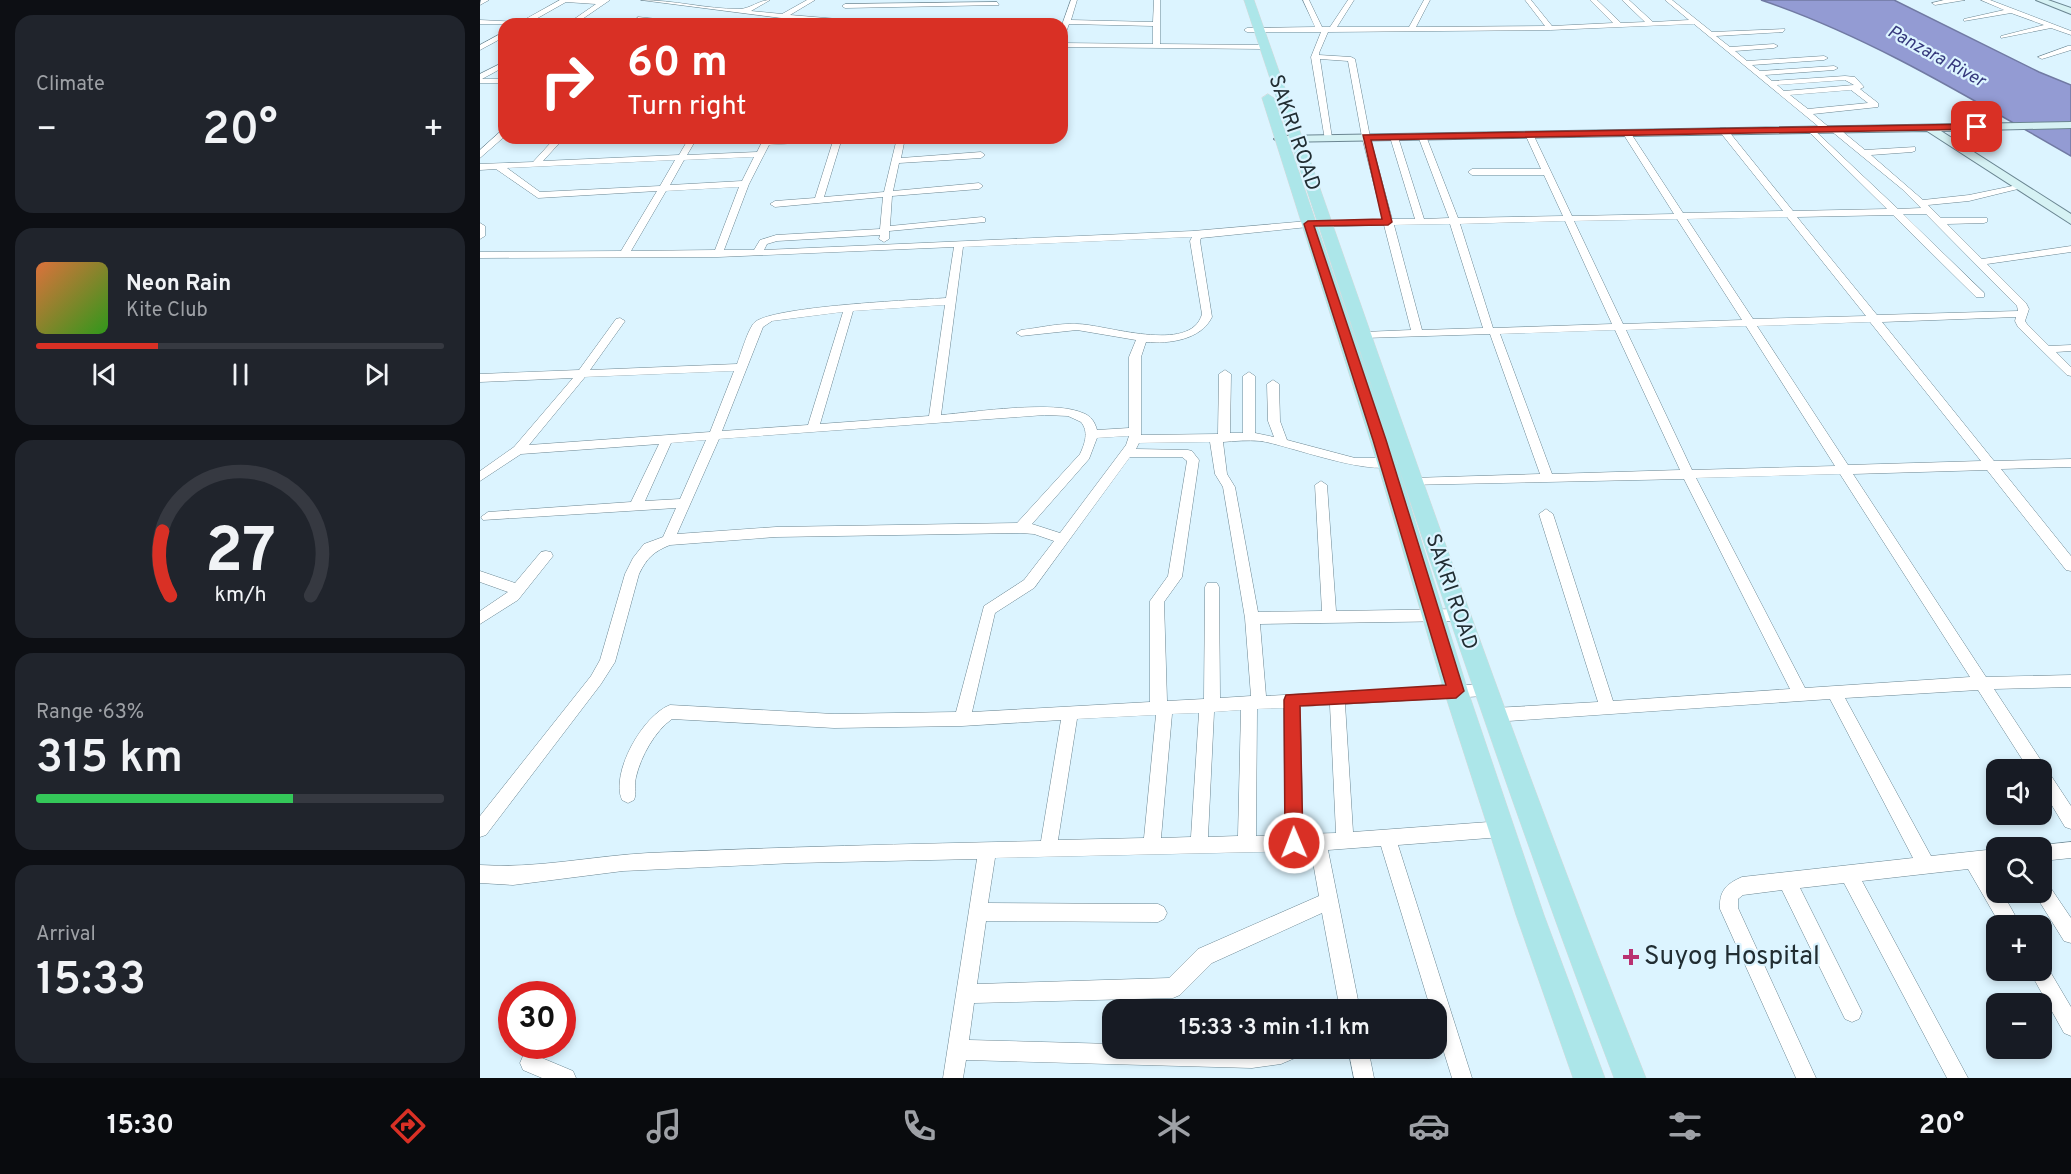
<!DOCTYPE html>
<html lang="en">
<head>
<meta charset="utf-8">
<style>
  :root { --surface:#171b24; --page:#20242c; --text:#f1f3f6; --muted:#9ea1a6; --line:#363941; --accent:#d93025 }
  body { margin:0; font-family:Overpass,sans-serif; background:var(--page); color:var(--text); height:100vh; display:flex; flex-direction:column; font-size:22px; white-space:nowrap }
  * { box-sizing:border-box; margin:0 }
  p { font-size:20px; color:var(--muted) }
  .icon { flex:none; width:33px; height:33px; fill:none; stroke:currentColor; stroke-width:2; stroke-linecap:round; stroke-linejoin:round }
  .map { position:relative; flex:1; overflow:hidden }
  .panel { display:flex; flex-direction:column; gap:15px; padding:15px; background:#0d0f14; width:480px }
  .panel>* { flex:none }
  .guide { position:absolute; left:18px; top:18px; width:570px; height:126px; border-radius:18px; box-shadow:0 3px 9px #0003; background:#d93025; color:#fff; overflow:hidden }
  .buttons { position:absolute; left:1506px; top:759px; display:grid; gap:12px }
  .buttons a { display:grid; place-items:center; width:66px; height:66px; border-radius:12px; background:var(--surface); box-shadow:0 3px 9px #0003; font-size:30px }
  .speed { position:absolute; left:18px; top:981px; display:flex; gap:12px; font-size:30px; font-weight:700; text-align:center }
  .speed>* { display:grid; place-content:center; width:78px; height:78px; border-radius:50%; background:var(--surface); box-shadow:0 3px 9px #0003; line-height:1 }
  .speed .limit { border:9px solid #d22; background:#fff; color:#111 }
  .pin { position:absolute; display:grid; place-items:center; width:51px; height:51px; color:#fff; margin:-26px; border-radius:12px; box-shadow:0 3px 9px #0006 }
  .me { position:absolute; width:66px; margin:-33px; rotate:359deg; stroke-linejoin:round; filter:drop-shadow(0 0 4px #0008) }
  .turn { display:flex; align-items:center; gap:21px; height:126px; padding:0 30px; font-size:27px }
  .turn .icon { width:78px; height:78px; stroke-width:2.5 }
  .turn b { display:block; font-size:42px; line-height:51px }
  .big { font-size:45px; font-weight:600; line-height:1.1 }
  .panel .widget { flex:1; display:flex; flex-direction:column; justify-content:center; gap:9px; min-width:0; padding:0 21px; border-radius:18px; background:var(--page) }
  .panel .dial { align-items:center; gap:0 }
  .dial svg { height:156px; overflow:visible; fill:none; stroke:var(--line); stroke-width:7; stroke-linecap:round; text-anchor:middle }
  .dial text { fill:var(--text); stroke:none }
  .song { display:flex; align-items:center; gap:18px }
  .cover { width:72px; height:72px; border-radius:9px; background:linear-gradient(135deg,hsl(20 70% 55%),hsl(110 70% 35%)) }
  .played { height:6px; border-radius:3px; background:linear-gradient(90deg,var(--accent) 30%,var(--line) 30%) }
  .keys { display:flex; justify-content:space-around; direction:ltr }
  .heat { display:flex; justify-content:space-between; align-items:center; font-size:33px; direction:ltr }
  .charge { height:9px; border-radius:4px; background:linear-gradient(90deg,#34c759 63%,var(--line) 0) }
  .trip { position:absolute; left:622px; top:999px; width:345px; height:60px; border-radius:18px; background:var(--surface); box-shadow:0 3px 9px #0003; font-weight:600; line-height:60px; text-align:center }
  .tabs { display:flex; height:96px; justify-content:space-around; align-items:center; background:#090b0e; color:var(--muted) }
  .tabs .icon { width:42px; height:42px }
  .tabs .selected { color:var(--accent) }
  .tabs b { font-size:27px; color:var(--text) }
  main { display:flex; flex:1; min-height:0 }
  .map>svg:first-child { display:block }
  .water { fill:#939bd3; stroke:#717aa3; stroke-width:1.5 }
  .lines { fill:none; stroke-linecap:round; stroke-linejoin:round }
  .street-casing { stroke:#6b8692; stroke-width:1 }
  .secondary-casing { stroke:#6b8692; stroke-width:2 }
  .primary-casing { stroke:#d7d9da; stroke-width:1 }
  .street { fill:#fff; fill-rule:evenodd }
  .secondary { fill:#d6f2f4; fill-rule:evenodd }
  .primary { fill:#ace6e9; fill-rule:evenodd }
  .route { fill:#d93025; stroke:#8d1f18; stroke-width:1.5 }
  .poi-dot { fill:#b93171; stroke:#dcf4ff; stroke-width:2 }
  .labels { text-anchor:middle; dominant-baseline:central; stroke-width:4.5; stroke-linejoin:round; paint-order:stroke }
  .far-water-label { font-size:18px; font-style:italic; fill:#35387c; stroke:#dcf4ff }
  .street-label { font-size:21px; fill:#212d32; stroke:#dcf4ff }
  .near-poi-label { font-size:26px; fill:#212d32; stroke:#dcf4ff; text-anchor:start }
</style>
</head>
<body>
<main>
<section class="panel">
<div class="widget"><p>Climate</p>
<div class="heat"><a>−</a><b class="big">20°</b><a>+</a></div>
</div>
<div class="widget">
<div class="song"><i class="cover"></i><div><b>Neon Rain</b><p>Kite Club</p></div></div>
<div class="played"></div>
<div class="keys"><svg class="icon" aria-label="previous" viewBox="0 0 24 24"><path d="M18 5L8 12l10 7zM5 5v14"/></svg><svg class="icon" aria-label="pause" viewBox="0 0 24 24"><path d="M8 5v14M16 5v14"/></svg><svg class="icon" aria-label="next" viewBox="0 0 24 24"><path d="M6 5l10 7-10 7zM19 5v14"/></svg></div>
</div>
<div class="widget dial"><svg viewBox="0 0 100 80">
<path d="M14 69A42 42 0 1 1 86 69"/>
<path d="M14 69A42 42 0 0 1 10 36" stroke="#d93025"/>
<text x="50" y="56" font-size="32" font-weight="700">27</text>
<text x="50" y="72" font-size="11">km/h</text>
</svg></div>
<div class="widget"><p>Range · 63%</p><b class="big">315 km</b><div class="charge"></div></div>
<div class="widget"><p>Arrival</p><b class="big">15:33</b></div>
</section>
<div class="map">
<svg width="1591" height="1078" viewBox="0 0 1591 1078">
  <rect width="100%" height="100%" fill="#dcf4ff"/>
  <path class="water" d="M 1281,0 L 1414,0 L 1559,72 L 1591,85 L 1591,156 C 1491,99 1391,37 1281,0 Z"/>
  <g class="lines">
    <defs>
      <path id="street" d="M 1,0 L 9,0 L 0,5 Z
        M 80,0 L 130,0 L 95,24 L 87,24 L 116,4 L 86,2 L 47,24 L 0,24 L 0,20 L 40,22 Z
        M 161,0 C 194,0 226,9 259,9 C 270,9 279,0 290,0 L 271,11 L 302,14 L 327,0 L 335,0 L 310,15 L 394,22 L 397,24 L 340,23 Z
        M 591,0 L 597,0 L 591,20 L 673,22 L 674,0 L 680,0 L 680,44 L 784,45 L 788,47 L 784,49 L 582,47 L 582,43 L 673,44 L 673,26 L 589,24 L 585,35 L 582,37 L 583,22 Z
        M 823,0 L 829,0 L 842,27 L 850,27 L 868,0 L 874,0 L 857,27 L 929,27 L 944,0 L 950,0 L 936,27 L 1065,26 L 1045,0 L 1051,0 L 1072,26 L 1133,23 L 1110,0 L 1117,0 L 1141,23 L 1165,22 L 1142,0 L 1149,0 L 1173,22 L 1209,20 L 1185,0 L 1192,0 L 1232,32 L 1305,29 L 1303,32 L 1236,36 L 1250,47 L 1294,44 L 1298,46 L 1294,48 L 1255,51 L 1267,61 L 1344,56 L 1348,58 L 1344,60 L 1272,65 L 1280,71 L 1354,66 L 1358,68 L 1354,70 L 1285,75 L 1292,81 L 1365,76 L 1375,77 L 1384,87 L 1380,89 L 1398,103 L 1398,107 L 1333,114 L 1350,128 L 1357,127 L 1385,150 L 1435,147 L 1435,151 L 1432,152 L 1391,155 L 1443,200 L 1489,195 L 1542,184 L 1542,188 L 1489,201 L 1448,205 L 1461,218 L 1507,218 L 1507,222 L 1504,223 L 1467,224 L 1502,259 L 1591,246 L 1591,252 L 1507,264 L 1546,303 L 1549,309 L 1545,321 L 1547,324 L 1569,346 L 1591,345 L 1591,351 L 1576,352 L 1591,367 L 1591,376 L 1587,375 L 1538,327 L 1535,321 L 1536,317 L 1402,322 L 1514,461 L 1591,459 L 1591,467 L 1521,469 L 1591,556 L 1591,571 L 1586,570 L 1507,470 L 1373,474 L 1506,677 L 1591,675 L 1591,687 L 1514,689 L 1591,806 L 1591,829 L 1585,827 L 1562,789 L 1562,770 L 1549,770 L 1498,690 L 1365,698 L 1451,856 L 1516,849 L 1516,865 L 1506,867 L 1516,883 L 1516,892 L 1522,892 L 1541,926 L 1521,926 L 1488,869 L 1382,881 L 1488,1078 L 1467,1078 L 1364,883 L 1320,888 L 1382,1012 L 1379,1019 L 1372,1022 L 1365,1019 L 1302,890 L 1263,895 L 1258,899 L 1258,908 L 1336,1078 L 1316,1078 L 1240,909 C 1239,891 1246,884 1262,877 L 1433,858 L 1350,699 L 1014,722 L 1008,720 L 1006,715 L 1008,710 L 1014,708 L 1118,702 L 1059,514 L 1066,509 L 1073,514 L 1133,701 L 1310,689 L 1204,479 L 927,485 L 926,482 L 927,479 L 932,478 L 1060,474 L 1010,334 L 884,338 L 879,335 L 884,332 L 931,330 L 904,225 L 828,227 L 721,238 L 720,241 L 732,317 C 721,340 689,344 666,342 L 661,357 L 661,435 L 738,434 L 739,374 L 745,370 L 751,374 L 750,433 L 763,433 L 763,376 L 769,372 L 775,376 L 775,433 L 794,437 L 788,421 L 787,384 L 793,380 L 799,384 L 800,421 L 807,440 L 875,458 L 914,458 L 920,462 C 902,482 806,444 780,441 C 768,440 754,441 743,442 L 747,474 L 755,487 L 778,612 L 842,611 L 835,485 L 841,481 L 847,485 L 856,611 L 979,609 L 984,611 L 986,615 L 984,619 L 979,621 L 780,624 L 786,696 L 1005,684 L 1010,685 L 1013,690 L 1010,695 L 1005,696 L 865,704 L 873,832 L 1022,821 L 1028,823 L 1031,829 L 1028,835 L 1022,837 L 918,845 L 992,1078 L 972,1078 L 957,1030 L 957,1010 L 951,1010 L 901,846 L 848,850 L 880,1010 L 860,1010 L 842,913 L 732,963 L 700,995 L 693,998 L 494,1003 L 489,1040 L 633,1044 L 633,1048 L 825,1048 L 822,1055 L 801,1064 L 772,1068 L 486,1060 L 483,1078 L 463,1078 L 497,859 L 314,863 L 143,871 L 33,885 L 0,883 L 0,865 C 56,869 112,856 168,853 C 299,847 430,844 561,841 L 581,720 L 482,726 L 354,728 L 192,719 C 175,731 161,756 156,777 C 154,785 157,793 154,800 L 148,803 L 142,800 C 130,773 163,715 190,705 L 354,714 L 476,712 L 504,606 L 544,580 L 574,541 L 554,534 L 541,533 L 296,537 L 190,545 C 173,552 167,558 159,574 L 135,662 L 121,684 L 6,835 L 0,837 L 0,816 L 111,676 L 120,660 L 145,574 L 153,558 L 164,544 L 183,537 L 196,508 L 3,520 L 1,517 L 8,512 L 151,502 L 179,444 L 41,454 L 0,481 L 0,471 L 34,447 L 93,378 L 0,382 L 0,374 L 99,370 L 136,319 L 140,318 L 145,321 L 110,370 L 257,364 C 261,354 268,328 275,322 C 295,306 434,300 466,298 L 474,247 L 238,257 L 0,258 L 0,252 L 141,251 L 177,191 L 58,198 L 16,169 L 0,170 L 0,164 L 53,162 L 75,138 L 84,138 L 63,161 L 199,155 L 209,138 L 217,138 L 207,155 L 277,152 L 284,138 L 292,138 L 291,140 L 362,138 L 344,197 L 404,192 L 417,138 L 425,138 L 421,158 L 501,152 L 505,155 L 501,158 L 419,163 L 413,191 L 499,183 L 503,186 L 499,189 L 412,196 L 410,226 L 502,217 L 505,218 L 505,222 L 409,231 L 409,239 L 404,242 L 399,239 L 400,235 L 297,241 L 287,244 L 284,250 L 713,231 L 828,221 L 903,220 L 882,137 L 868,61 L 840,59 L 852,138 L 845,140 L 831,57 L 841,32 L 767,32 L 764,30 L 767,28 L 835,27 ZM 1214,24 L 1344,131 L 1350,130 L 1422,189 L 1441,208 L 1418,209 L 1331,127 L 1328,127 L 1328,131 L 1407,209 L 1313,211 L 1246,128 L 1240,128 L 1240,132 L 1303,211 L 1203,213 L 1150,132 L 1146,130 L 1142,132 L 1194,214 L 1092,216 L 1053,134 L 1049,132 L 1045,134 L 1061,169 L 992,169 L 988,172 L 992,175 L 1064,175 L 1083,216 L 978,218 L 946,136 L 942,134 L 938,136 L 969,218 L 944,219 L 918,137 L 914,135 L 910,137 L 935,219 L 912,219 L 890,137 L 875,59 L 871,57 L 839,55 L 839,53 L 848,32 L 1070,30 ZM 1365,80 L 1374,85 L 1304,91 L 1297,85 ZM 1371,90 L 1388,103 L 1328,109 L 1310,95 ZM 353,141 L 335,198 L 295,201 L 290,204 L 295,207 L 403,197 L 400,229 L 296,235 L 280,240 L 274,250 L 244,250 L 269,184 L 289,145 ZM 274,157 L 262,181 L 190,185 L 204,160 ZM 195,160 L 180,186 L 60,192 L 27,168 ZM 259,187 L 235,250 L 151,251 L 186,191 ZM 1423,214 L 1446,214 L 1537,306 L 1538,311 L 1397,315 L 1317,217 L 1413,215 L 1496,297 L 1504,297 L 1504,293 ZM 1307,217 L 1386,316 L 1273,319 L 1207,219 ZM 1197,219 L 1262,320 L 1143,324 L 1094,221 ZM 1085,221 L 1132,324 L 1013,328 L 980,224 ZM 970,224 L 1003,328 L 942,330 L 914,225 ZM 712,237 L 710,241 L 722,314 C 711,355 624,324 597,324 C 578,323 559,328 541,330 L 536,333 L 541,336 L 597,330 L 656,340 L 649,357 L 649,428 L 617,430 C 615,422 611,416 603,413 C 574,400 495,412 461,415 L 483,247 ZM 465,305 L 449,416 L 340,424 L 373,311 ZM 363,312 L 328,425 L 242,431 L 283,327 L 292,321 ZM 1390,322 L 1501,461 L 1368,465 L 1277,326 ZM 1266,326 L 1355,466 L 1212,470 L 1146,330 ZM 1135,330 L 1200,470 L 1072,474 L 1020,334 ZM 254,371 L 230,432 L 49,445 L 105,377 ZM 565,415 L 588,416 L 601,422 C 609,432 605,443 600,454 L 537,523 L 296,527 L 197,534 L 239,439 ZM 649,436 L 646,445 L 580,533 L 552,524 L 609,459 L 617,438 ZM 226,440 L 200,499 L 165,501 L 191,443 ZM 730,442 L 735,474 L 743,487 L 765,618 L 771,696 L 740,698 L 739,587 L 737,583 L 727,583 L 725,587 L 724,699 L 687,701 L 684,602 L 702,577 L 719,460 L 712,451 L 708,450 L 656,449 L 659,443 ZM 650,457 L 702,457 L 707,461 L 688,576 L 670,601 L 670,702 L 492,712 L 515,613 L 554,588 ZM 1360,474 L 1490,677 L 1325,688 L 1216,478 ZM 850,705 L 856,833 L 823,834 L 820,707 ZM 804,708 L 805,835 L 776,836 L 777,709 ZM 761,710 L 758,836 L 728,837 L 734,712 ZM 719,713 L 711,837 L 681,838 L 692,714 ZM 676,715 L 664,838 L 578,840 L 597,719 ZM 831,851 L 839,896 L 718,949 L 689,978 L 497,984 L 506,921 L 678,922 L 684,919 L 687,913 L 684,907 L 678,904 L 508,903 L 515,858 Z
        M 1464,0 L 1485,0 L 1455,5 L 1452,3 Z
        M 1501,0 L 1510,0 L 1591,31 L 1591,35 L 1571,28 L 1521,38 L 1521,36 L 1564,25 L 1531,13 L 1484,21 L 1484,19 L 1524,10 Z
        M 517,2 L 519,5 L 365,8 L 362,6 L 365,4 Z
        M 158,17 L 206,22 L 209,24 L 156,20 Z
        M 509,19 L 511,22 L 401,24 L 404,22 Z
        M 24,32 L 24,37 L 0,50 L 0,45 Z
        M 1588,46 L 1591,46 L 1591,50 L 1562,59 L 1558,57 Z
        M 24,62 L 24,67 L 2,79 L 24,79 L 24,83 L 0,83 L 0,74 Z
        M 21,131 L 24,131 L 24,137 L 0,158 L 0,150 Z
        M 0,223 L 5,226 L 5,236 L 0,239 Z
        M 66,551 L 71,552 L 73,556 L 38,600 L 0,624 L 0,611 L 28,592 L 0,582 L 0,571 L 35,583 L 61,552 Z
        M 1591,842 L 1591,858 L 1562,861 L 1562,848 L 1556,848 L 1562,845 Z
        M 1562,881 L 1568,884 L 1591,918 L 1591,943 L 1584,941 L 1556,896 L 1554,892 L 1562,892 Z
        M 1562,962 L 1565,963 L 1591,1007 L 1591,1036 L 1584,1033 L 1549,970 L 1562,970 Z
        M 868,1048 L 888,1048 L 894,1078 L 874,1078 Z
        M 50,1053 L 93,1071 L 96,1078 L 62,1078 L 43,1070 L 40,1063 L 43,1056 Z"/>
      <path id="secondary" d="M 1556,0 L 1568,0 L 1591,8 L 1591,14 Z
        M 1591,122 L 1591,128 L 1461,131 L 1591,214 L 1591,224 L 1447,131 L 800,142 L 794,139 L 800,136 Z"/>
      <path id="primary" d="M 764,0 L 774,0 C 901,361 1024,723 1166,1078 L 1134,1078 C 999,723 884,361 764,0 Z
        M 788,94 L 794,98 L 917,462 L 988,691 L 1064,915 L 1125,1078 L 1093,1078 L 1036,915 L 964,691 L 897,462 L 782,98 Z"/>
    </defs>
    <use href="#street" class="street-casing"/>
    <use href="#secondary" class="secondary-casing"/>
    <use href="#primary" class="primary-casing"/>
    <use href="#street" class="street"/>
    <use href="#secondary" class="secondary"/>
    <use href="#primary" class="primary"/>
  </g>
  <path class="route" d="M 1497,124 L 1500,129 L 891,140 L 912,222 L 908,225 L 834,226 L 906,440 L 984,691 L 976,698 L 820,706 L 823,843 L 820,849 L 814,851 L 808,849 L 805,843 L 804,700 L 806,695 L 966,685 L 893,440 L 824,224 L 828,221 L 902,219 L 883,135 Z"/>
  <path class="poi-dot" d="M1148 948h6v6h6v6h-6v6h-6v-6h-6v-6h6z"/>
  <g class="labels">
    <g class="far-water-label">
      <text transform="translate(1456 57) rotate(29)">Panzara River</text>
    </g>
    <g class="street-label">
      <text transform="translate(814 133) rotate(71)">SAKRI ROAD</text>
      <text transform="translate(971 592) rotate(71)">SAKRI ROAD</text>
    </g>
    <g class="near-poi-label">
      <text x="1164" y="957">Suyog Hospital</text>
    </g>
  </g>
</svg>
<div class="buttons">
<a><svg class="icon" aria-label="sound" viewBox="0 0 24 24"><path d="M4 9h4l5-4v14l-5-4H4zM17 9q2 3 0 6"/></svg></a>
<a><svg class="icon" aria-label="search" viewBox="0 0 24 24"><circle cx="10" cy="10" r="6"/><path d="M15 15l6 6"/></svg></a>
<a>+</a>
<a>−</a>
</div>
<div class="speed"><div class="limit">30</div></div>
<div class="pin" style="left:1497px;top:127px;background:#d93025"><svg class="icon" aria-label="arrive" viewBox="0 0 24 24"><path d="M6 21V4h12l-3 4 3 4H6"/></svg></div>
<svg class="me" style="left:814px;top:843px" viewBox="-20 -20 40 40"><circle r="17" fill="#d93025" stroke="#fff" stroke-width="3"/><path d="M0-11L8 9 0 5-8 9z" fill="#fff"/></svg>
<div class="trip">15:33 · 3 min · 1.1 km</div>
<div class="guide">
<div class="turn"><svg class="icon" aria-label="right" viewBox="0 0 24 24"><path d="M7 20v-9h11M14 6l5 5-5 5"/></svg><div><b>60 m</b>Turn right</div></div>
</div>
</div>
</main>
<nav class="tabs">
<b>15:30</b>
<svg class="icon selected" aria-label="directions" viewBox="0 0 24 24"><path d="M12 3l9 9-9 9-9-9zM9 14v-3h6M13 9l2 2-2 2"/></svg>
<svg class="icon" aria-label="music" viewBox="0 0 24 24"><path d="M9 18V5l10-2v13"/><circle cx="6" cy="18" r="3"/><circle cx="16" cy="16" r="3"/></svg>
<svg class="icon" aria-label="phone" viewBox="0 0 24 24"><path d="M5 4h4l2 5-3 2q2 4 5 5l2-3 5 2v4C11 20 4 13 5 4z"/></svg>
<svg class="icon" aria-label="climate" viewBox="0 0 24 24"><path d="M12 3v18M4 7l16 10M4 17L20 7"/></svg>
<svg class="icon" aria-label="car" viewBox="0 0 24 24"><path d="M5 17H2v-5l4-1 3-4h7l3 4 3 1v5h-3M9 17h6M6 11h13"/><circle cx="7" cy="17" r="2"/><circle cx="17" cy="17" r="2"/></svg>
<svg class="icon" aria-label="filters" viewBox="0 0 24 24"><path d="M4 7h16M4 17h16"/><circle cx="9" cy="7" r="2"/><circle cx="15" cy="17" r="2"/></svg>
<b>20°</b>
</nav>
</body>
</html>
